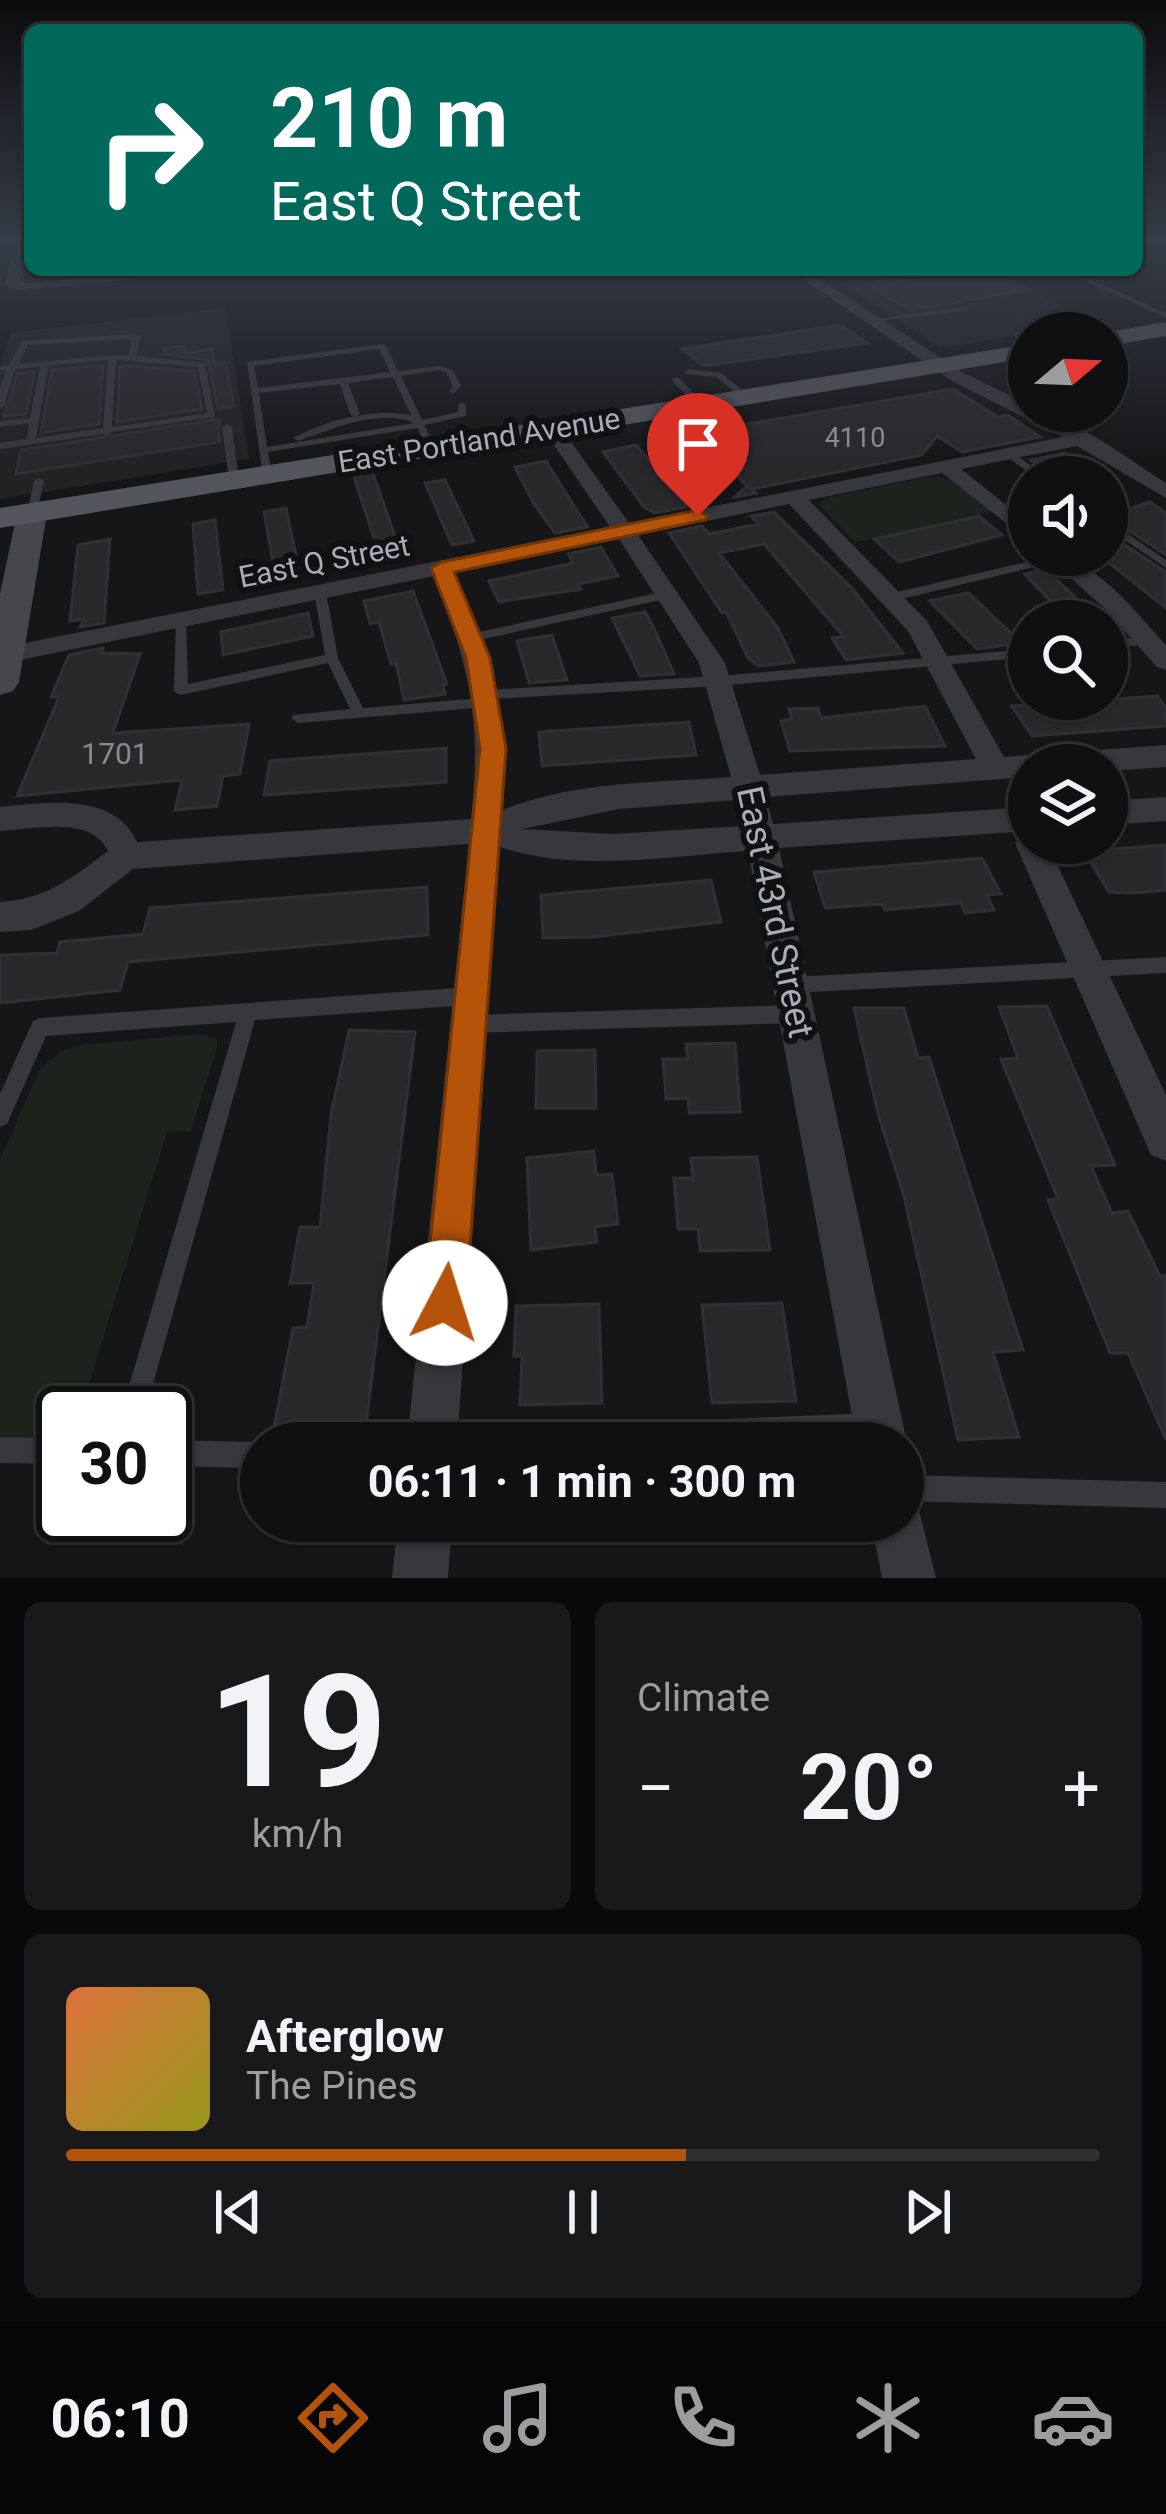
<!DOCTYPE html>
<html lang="en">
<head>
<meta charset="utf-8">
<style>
  :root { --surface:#101012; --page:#19191b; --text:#f1f3f6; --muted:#9c9d9f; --line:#303032; --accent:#b45309 }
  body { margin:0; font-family:Roboto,sans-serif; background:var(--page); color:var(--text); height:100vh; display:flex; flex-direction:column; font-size:45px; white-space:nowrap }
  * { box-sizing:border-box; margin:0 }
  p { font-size:39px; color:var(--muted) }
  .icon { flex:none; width:66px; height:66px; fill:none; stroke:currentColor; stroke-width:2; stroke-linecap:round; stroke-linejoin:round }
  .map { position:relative; height:1578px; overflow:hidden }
  .sheet { display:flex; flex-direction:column; gap:24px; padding:24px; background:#09090a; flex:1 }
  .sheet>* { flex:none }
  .guide { position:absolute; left:24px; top:24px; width:1119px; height:252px; border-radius:18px; box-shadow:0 3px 9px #0004,0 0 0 3px var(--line); background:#00695c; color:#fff; overflow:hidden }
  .needle { width:78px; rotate:71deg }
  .buttons { position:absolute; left:1008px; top:312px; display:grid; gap:24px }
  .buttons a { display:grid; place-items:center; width:120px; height:120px; border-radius:50%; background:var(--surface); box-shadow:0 3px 9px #0004,0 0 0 3px var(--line); font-size:60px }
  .speed { position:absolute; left:36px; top:1386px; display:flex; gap:24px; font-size:60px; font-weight:700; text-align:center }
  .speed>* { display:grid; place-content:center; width:156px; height:156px; border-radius:50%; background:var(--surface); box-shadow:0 3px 9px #0004,0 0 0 3px var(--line); line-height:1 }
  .speed .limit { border:6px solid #111; border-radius:18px; background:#fff; color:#111 }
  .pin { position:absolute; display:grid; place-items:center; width:102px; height:102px; color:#fff; margin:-123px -51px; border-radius:50% 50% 50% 0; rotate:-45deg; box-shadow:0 0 12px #0007 }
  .pin .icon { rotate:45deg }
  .me { position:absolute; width:132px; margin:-66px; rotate:5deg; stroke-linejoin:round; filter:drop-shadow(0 0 9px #0008) }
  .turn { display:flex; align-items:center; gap:42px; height:252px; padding:0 48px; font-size:54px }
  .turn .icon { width:156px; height:156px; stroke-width:2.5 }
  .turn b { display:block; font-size:84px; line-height:102px }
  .big { font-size:90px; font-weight:700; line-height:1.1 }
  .sheet .tile { flex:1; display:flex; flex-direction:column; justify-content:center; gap:18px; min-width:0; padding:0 42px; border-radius:18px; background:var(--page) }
  .sheet .dial { align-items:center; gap:0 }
  .dial b { font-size:156px; line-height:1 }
  .song { display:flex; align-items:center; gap:36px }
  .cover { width:144px; height:144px; border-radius:18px; background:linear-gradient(135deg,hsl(20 70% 55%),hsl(60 70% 35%)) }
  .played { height:12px; border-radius:6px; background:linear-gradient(90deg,var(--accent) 60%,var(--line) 60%) }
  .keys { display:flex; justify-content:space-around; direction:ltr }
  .heat { display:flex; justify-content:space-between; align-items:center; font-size:66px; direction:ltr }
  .sheet .tiles { flex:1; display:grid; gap:24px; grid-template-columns:1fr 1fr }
  .tile:last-child { grid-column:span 2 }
  .trip { position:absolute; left:240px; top:1422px; width:684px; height:120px; border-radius:60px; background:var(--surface); box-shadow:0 3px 9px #0004,0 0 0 3px var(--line); font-weight:700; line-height:120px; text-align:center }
  .dock { display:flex; height:192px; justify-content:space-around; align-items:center; background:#060607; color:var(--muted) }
  .dock .icon { width:84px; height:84px }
  .dock .current { color:var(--accent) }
  .dock b { font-size:54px; color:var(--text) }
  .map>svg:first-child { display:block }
  .built { fill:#222225 }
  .green { fill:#1c231d }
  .building { fill:#29292c; stroke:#303034; stroke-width:3 }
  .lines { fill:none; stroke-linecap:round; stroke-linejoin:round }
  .lane { fill:#37383d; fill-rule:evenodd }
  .street { fill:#37383d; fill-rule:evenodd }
  .secondary { fill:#45474d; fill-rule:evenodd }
  .primary { fill:#53555c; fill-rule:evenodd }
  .route { fill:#b45309; stroke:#753606; stroke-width:3 }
  .labels { text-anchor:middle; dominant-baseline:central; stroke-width:12; stroke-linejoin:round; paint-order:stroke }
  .far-number-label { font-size:27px; fill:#888b94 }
  .far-street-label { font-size:30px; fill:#a8adb8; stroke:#111113 }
  .number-label { font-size:30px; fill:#888b94 }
  .street-label { font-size:36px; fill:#a8adb8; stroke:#111113 }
</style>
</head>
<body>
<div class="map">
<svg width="1166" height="1578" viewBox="0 0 1166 1578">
  <rect width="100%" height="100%" fill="#161618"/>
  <path class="built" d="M 945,270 L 992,270 L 1096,323 L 941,348 L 842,284 Z
    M 225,308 L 249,459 L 0,499 L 0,369 L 10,333 Z"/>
  <path class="green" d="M 936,475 L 954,482 L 994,511 L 855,542 L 818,504 L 826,498 Z
    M 199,1034 L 217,1040 L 217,1047 L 191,1131 L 167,1132 L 83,1403 L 111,1401 L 108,1413 L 63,1413 L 63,1437 L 0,1436 L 0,1160 L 39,1070 L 61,1051 L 82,1045 Z"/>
  <path class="building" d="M 980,270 L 989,270 L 1028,290 L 909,310 L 869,285 Z
    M 841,325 L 867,343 L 704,366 L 682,349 Z
    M 184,346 L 185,353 L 213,349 L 214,364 L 226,363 L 234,406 L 218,408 L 208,360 L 164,354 L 164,349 Z
    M 103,365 L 99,424 L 41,433 L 52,370 Z
    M 130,366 L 194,371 L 202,409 L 117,422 L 120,367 Z
    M 34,372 L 26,414 L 4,416 L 18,373 Z
    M 953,389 L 998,417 L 1008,415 L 1040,437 L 962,452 L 937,436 L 922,455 L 752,489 L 756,493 L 735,497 L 747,486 L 694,433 Z
    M 219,419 L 219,442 L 16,474 L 21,450 Z
    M 636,445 L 678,493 L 686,507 L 655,513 L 644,507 L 603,452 Z
    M 1064,453 L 1099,477 L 1051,477 L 1031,460 Z
    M 546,461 L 577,511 L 588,527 L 555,533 L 534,504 L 515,467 Z
    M 372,471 L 402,555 L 381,559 L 353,474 Z
    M 445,480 L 474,541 L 452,545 L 425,483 Z
    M 1150,502 L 1166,513 L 1166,555 L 1107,516 Z
    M 286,508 L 300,574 L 276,579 L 264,512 Z
    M 774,512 L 851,587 L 903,653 L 846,660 L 832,638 L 844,637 L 764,544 L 719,553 L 778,628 L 794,662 L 759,666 L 748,658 L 726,612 L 722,613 L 669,533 L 702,526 L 709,534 L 758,524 L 751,516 Z
    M 979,516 L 1002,535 L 899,562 L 874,539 Z
    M 215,520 L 223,590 L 198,594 L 193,524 Z
    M 1107,533 L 1166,572 L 1166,608 L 1104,559 L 1110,558 Z
    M 110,539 L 104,623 L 80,627 L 84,619 L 70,621 L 78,545 Z
    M 601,547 L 618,576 L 578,584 L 581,589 L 499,602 L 489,581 L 573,563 L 568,554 Z
    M 1045,569 L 1075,597 L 1098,621 L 1069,621 L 1025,574 Z
    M 413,591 L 447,684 L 443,685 L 445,694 L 404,700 L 396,663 L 391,664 L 379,622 L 370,624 L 364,601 Z
    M 969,593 L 998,621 L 1022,643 L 977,649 L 930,601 Z
    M 645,612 L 654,628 L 674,674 L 640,676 L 612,618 Z
    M 308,613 L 313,636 L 223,655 L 221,632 Z
    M 552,635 L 567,680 L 529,683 L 517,641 Z
    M 103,648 L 102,653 L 140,654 L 113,733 L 249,724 L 240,774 L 223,776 L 217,806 L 175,810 L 182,780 L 17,796 L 59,697 L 51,697 L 69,655 Z
    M 1157,696 L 1166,708 L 1166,726 L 1032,736 L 1012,706 Z
    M 925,706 L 945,746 L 790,751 L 781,721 L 792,719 L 789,709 L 818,708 L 821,718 Z
    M 689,722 L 696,755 L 542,766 L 539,732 Z
    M 446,748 L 446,782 L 264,795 L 270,761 Z
    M 1166,845 L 1166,890 L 1133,893 L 1109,892 L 1084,851 Z
    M 982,858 L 1001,894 L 987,895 L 994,910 L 965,913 L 961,903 L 885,910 L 882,904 L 825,908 L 814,872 Z
    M 711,880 L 721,922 L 594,937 L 543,938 L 541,895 Z
    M 427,887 L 428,935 L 128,962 L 120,990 L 0,1003 L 0,955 L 57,953 L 60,942 L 143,934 L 150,908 Z
    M 1047,1006 L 1115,1165 L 1091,1166 L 1112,1213 L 1128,1211 L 1160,1276 L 1166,1276 L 1166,1440 L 1128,1353 L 1110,1353 L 1048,1200 L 1058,1199 L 1001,1059 L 1018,1058 L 999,1007 Z
    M 854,1008 L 904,1008 L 918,1058 L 929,1057 L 1023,1350 L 993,1352 L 1019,1437 L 958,1440 L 904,1196 L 878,1114 Z
    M 349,1030 L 415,1032 L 365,1432 L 273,1433 L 293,1328 L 307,1327 L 314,1283 L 290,1283 L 300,1227 L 320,1227 L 331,1115 Z
    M 735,1043 L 740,1112 L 689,1113 L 688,1098 L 666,1099 L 663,1059 L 688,1059 L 686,1044 Z
    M 595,1050 L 596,1108 L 536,1108 L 537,1051 Z
    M 594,1151 L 596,1175 L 612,1174 L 618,1224 L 595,1227 L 597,1242 L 531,1250 L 527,1158 Z
    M 757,1157 L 770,1250 L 700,1251 L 698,1229 L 678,1229 L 674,1178 L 693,1178 L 691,1158 Z
    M 782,1303 L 796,1401 L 712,1403 L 702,1305 Z
    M 599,1304 L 602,1403 L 520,1405 L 522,1356 L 514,1356 L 516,1306 Z"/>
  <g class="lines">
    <path class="lane" d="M 1062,270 L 1071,270 L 1166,313 L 1166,318 Z
      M 973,306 L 970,310 L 871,322 L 867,320 Z
      M 1081,322 L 1084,326 L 1017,336 L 1013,334 Z
      M 137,334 L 141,336 L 136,356 L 205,363 L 215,417 L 112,432 L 107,436 L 103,434 L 0,449 L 0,443 L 27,439 L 29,423 L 0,427 L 0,421 L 30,418 L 40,367 L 15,369 L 4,406 L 0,409 L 0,389 L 6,370 L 0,370 L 0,366 L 9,365 L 22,341 ZM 132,339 L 128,356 L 112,355 L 18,364 L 28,345 ZM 108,360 L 103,428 L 36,438 L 48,366 ZM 116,360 L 198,367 L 207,413 L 112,427 Z
      M 382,344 L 386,346 L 398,371 L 439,366 L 453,370 L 461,386 L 453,394 L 449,391 L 453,386 L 446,372 L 439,370 L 401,376 L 422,420 L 458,412 L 458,405 L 462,402 L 466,405 L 466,416 L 424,425 L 436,448 L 434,450 L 428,450 L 417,428 L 268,452 L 272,475 L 263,477 L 247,362 ZM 379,349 L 390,372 L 258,388 L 254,366 ZM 393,377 L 411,415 C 372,408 327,420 293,438 L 298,441 C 334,429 378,408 414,423 L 267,447 L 259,393 L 340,384 L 350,414 L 355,417 L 360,414 L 348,383 Z
      M 689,369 L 721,373 L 751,397 L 744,399 L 716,377 L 686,374 L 685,372 Z
      M 673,378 L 679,378 L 704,403 L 704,407 L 698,407 L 673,382 Z
      M 227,424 L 232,427 L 239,480 L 234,483 L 229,480 L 222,427 Z
      M 1009,451 L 1012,452 L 1047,477 L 1035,477 L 1006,456 L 1006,452 Z
      M 39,478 L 44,481 L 37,513 L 32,516 L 27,513 L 34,481 Z
      M 1107,520 L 1166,560 L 1166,568 L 1107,528 Z
      M 1057,555 L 1065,558 L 1059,561 L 893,601 L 887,597 L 893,593 Z
      M 320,588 L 326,592 L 338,658 L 363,708 L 481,698 L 481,692 L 486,690 L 719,676 L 1029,649 L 1029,657 L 719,686 L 492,699 L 492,705 L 487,707 L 298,723 L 291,718 L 293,715 L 350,709 L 328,663 L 181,695 L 176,693 L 174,690 L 176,617 L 180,616 L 186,620 L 188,684 L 325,655 L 314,592 Z
      M 670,590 L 674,591 L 674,597 L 470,642 L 464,638 L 470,634 Z
      M 1151,636 L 1155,637 L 1155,643 L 1107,649 L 1107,641 Z
      M 1166,957 L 1166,973 L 792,993 L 786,991 L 783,985 L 786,979 L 792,977 Z
      M 470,987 L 476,990 L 479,996 L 476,1002 L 470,1005 L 255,1020 L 145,1413 L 121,1413 L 236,1022 L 46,1036 L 7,1124 L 0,1127 L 0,1094 L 33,1021 L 40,1018 Z
      M 793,1005 L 800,1008 L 802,1014 L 800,1020 L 793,1023 L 470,1033 L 463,1030 L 461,1024 L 463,1018 L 470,1015 Z
      M 875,1413 L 884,1417 L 888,1426 L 884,1435 L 875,1439 L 767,1443 L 446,1443 L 450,1434 L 459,1430 Z
      M 0,1437 L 63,1438 L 63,1464 L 0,1463 Z
      M 165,1440 L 261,1442 L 261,1468 L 165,1466 Z
      M 903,1475 L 1166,1482 L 1166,1508 L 903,1501 Z"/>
    <path class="street" d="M 17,241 L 29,241 L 20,283 L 131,275 L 138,279 L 12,291 L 5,283 Z
      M 790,270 L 806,270 L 964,373 L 1029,405 L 1029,411 C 1067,411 1132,462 1166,483 L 1166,498 L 1077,446 L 961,469 L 1029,523 L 1029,541 L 942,473 L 809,500 L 927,621 L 1004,757 L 1166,745 L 1166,767 L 1107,771 L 1107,765 L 1029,765 L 1029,777 L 766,797 L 773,824 L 1029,807 L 1029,843 L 1047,843 L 1166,1095 L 1166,1161 L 1151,1155 L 1015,843 L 1028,831 L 779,848 L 907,1443 L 903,1454 L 903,1443 L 857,1443 L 748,851 C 668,856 577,873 500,847 L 457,1443 L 407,1443 L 469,844 L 133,869 L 79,911 L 31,930 L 0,932 L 0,902 C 46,899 72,878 108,851 C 91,815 34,829 0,831 L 0,807 C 45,803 114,791 137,842 L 471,819 C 482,717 470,670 434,576 L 0,664 L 0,648 L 610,527 L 543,429 L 552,423 L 559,425 L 629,523 L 1063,437 L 952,381 ZM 789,504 L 908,631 L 976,759 L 760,775 L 725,663 L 638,535 ZM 619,539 L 699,663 L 731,777 C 657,783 573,781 503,810 C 510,714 492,660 455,572 ZM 737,800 L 743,826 L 613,834 L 522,829 L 619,809 Z
      M 1045,555 C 1094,555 1134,611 1166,645 L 1166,670 L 1157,667 L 1102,606 Z
      M 1166,797 L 1166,821 L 1107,825 L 1107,801 Z
      M 903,1496 L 917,1502 L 936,1578 L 882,1578 L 871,1521 L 903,1521 Z
      M 398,1521 L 452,1521 L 448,1578 L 392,1578 Z"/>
    <path class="secondary" d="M 32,504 L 47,513 L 19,682 L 13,691 L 0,695 L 0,594 L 17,513 Z"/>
    <path class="primary" d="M 1166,322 L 1166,336 L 1107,346 L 1107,333 L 1103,333 Z
      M 1029,344 L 1029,358 L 0,528 L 0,508 Z"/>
  </g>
  <linearGradient id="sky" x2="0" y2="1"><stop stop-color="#0c0c0d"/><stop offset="0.52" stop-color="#363c48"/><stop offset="1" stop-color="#363c48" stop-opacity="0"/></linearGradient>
  <rect width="1166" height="462" fill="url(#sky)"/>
  <path class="route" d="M 698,510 L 708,516 L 705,520 L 454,572 L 490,658 L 506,748 L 466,1303 L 459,1318 L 445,1324 L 430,1318 L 424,1303 L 480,748 L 466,658 L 431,568 L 442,562 Z"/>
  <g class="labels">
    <g class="far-number-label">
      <text x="855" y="438">4110</text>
    </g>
    <g class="far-street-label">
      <text transform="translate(479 440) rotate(-9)">East Portland Avenue</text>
      <text transform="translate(324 561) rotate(-11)">East Q Street</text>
    </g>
    <g class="number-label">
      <text x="115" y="753">1701</text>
    </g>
    <g class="street-label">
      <text transform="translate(775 912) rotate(78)">East 43rd Street</text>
    </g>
  </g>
</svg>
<div class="buttons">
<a><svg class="needle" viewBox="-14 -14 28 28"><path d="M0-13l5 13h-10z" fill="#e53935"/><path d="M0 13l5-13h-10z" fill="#9c9d9f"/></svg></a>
<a><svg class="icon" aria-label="sound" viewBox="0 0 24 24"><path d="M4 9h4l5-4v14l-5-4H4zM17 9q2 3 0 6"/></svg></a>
<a><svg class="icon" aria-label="search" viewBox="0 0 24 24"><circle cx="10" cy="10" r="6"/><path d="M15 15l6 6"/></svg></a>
<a><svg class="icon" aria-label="layers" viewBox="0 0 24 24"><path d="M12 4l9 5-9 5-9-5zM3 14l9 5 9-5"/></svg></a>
</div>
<div class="speed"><div class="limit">30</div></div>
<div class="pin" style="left:698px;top:516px;background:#d93025"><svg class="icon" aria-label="arrive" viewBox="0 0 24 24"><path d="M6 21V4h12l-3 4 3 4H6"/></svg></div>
<svg class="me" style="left:445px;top:1303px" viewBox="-20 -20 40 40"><circle r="19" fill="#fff"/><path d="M0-13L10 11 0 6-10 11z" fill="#b45309"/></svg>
<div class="trip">06:11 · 1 min · 300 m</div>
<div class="guide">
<div class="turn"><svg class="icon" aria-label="right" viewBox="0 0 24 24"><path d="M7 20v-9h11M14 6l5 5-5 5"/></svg><div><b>210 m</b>East Q Street</div></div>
</div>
</div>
<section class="sheet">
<div class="tiles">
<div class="tile dial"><b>19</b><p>km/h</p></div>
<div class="tile"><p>Climate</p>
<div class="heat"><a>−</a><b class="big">20°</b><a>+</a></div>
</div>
<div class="tile">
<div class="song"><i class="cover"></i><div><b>Afterglow</b><p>The Pines</p></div></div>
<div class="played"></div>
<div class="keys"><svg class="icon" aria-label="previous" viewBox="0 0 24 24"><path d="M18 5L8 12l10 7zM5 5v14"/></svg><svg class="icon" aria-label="pause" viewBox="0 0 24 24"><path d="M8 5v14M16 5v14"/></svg><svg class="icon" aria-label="next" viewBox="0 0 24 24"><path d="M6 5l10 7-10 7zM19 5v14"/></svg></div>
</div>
</div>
</section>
<nav class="dock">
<b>06:10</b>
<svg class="icon current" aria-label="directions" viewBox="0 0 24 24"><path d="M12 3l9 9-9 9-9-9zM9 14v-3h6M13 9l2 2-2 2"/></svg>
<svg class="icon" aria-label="music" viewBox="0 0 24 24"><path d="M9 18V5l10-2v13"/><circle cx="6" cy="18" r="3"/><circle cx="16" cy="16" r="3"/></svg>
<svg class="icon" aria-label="phone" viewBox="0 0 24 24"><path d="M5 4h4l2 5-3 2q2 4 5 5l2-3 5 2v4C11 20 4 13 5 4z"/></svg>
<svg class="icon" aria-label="climate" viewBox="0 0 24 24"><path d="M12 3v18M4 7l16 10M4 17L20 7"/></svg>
<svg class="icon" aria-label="car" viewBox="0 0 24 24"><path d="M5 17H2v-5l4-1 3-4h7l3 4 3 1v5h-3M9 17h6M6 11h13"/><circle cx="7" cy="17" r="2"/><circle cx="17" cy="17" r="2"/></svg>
</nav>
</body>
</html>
